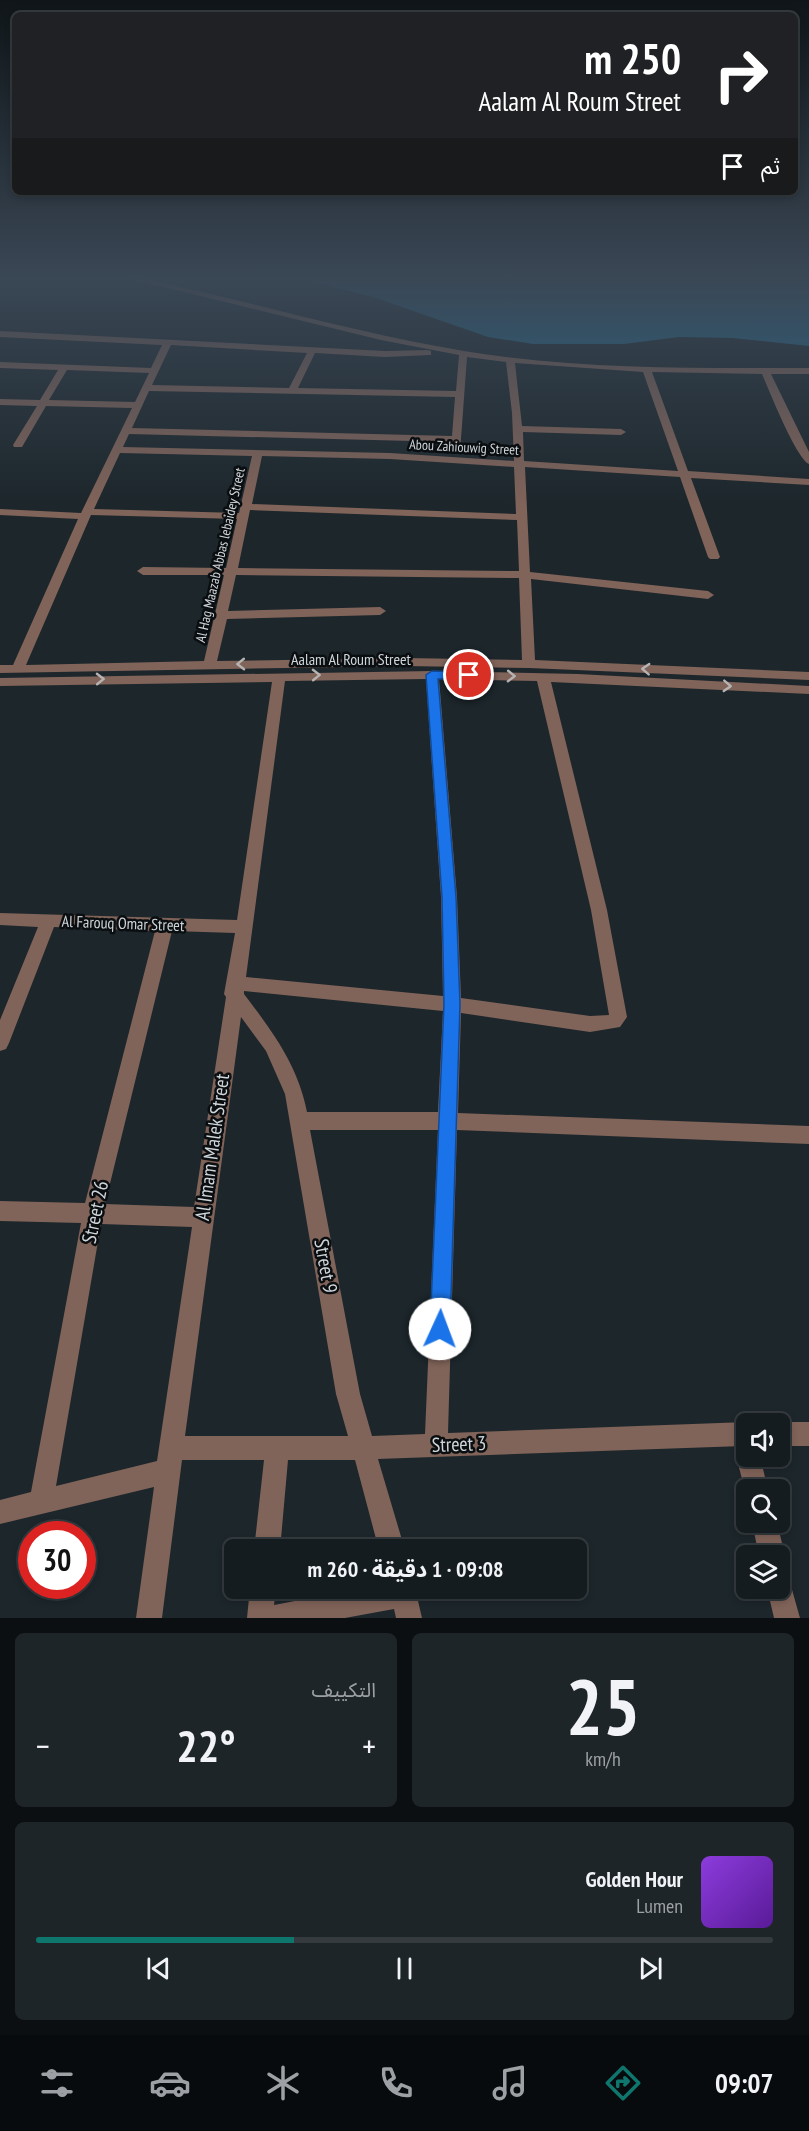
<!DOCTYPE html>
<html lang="ar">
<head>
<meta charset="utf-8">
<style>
  :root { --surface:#151c20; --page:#1e2529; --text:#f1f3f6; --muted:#9da1a5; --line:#343a3e; --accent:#0f766e }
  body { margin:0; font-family:"PT Sans Narrow","Noto Sans Arabic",sans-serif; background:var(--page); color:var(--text); direction:rtl; height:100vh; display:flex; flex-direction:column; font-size:22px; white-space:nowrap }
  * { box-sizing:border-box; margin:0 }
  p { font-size:20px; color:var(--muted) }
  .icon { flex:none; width:33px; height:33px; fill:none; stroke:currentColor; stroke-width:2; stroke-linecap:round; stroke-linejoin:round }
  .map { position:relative; height:1618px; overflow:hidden; direction:ltr }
  .sheet { display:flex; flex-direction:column; gap:15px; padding:15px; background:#0c0f12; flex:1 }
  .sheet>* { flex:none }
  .banner { position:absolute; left:12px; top:12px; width:786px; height:183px; border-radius:9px; box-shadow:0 3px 9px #0003,0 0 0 2px var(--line); direction:rtl; background:#202124; color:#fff; overflow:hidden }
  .fabs { position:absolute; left:736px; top:1413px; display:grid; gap:12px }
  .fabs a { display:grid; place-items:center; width:54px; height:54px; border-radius:9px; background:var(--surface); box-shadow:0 3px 9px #0003,0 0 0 2px var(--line); font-size:30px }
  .speed { position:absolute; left:18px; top:1521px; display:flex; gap:12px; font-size:30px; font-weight:700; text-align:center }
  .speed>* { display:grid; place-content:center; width:78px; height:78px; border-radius:50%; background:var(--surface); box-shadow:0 3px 9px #0003,0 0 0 2px var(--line); line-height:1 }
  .speed .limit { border:9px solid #d22; background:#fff; color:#111 }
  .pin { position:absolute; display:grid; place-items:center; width:51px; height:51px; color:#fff; margin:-26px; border:3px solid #fff; border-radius:50%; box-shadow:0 2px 6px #0007 }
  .me { position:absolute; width:66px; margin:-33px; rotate:2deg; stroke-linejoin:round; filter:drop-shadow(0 0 4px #0008) }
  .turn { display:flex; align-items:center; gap:21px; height:126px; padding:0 18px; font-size:27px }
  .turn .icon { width:78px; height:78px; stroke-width:2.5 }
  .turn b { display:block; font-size:42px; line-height:51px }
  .then { display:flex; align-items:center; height:57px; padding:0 18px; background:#0003; gap:12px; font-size:22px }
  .big { font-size:45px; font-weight:700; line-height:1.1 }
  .sheet .widget { flex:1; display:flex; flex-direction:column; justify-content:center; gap:9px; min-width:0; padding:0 21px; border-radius:9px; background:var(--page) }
  .sheet .dial { align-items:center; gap:0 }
  .dial b { font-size:78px; line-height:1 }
  .song { display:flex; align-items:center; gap:18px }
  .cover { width:72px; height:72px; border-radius:9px; background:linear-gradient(135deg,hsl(270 70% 55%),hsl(270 70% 35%)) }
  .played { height:6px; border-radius:3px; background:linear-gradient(90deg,var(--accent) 35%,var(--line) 35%) }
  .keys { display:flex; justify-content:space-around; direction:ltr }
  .heat { display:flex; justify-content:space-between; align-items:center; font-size:33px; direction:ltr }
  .sheet .tiles { flex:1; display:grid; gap:15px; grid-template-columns:1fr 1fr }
  .widget:last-child { grid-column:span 2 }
  .trip { position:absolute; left:224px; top:1539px; width:363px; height:60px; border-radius:9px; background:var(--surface); box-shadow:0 3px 9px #0003,0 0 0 2px var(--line); font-weight:700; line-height:60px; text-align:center; direction:rtl }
  .tab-bar { display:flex; height:96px; justify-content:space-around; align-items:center; background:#080b0d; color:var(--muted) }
  .tab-bar .icon { width:42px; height:42px }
  .tab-bar .current { color:var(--accent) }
  .tab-bar b { font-size:27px; color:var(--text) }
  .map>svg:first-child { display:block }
  .water { fill:#266d91 }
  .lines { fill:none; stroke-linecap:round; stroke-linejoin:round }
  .minor { fill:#806359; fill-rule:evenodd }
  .oneway { stroke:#b7b3b3 }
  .route { fill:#1a73e8; stroke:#114b97; stroke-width:1.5 }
  .labels { text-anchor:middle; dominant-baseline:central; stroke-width:5; stroke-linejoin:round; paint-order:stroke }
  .far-street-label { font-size:14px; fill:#cfd5d9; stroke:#0a0e10 }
  .street-label { font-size:16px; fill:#cfd5d9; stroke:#0a0e10 }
  .near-street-label { font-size:20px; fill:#cfd5d9; stroke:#0a0e10 }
</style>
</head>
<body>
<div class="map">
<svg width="809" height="1618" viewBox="0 0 809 1618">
  <rect width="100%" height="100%" fill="#1c262b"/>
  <path class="water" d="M 298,278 L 809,278 L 809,346 L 732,338 L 679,337 L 624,344 L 533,344 L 488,337 L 376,298 Z"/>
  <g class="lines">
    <path class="minor" d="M 126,278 L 142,278 L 172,285 C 269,307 366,335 464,351 C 578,370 694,368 809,368 L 809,374 L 771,374 L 809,452 L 809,464 C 796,458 769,390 762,374 L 652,372 L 688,471 L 809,479 L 809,485 L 691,478 L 720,557 L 718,559 L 710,559 L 708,557 L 680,477 L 525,467 L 530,572 L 708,591 L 714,595 L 708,599 L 531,579 L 535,660 L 809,672 L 809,680 L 529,668 L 405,666 L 0,673 L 0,665 L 13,665 L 78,519 L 0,515 L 0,509 L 81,513 L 132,408 L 46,406 L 22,447 L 14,447 L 13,445 L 37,406 L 0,405 L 0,399 L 40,400 L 58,370 L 0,368 L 0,362 L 151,368 L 162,345 L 0,337 L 0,331 L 385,351 L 428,350 L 431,351 L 431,355 L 385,357 L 315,353 L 298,388 L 456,391 L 459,355 L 381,340 ZM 171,345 L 307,353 L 289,388 L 152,385 ZM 467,357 L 506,362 L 512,413 L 514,461 L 390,453 L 123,447 L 129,434 L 452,442 L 452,452 L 460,452 ZM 515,363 L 643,372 L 678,471 L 524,461 L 523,432 L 621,435 L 626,432 L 621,429 L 522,426 ZM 67,370 L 149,373 L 135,402 L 49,400 ZM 149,391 L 455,397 L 452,436 L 132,428 ZM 120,453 L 252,456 L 239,513 L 94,509 ZM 262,456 L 390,459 L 514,467 L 516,514 L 252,504 ZM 250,510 L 517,520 L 519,571 L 238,568 ZM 91,515 L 237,519 L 226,568 L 143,567 L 137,571 L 143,575 L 224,575 L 204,661 L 26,665 ZM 236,575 L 519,578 L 522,660 L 405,658 L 217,661 L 227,619 L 380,615 L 386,611 L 380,607 L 228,611 Z
      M 432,671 L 578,674 L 809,686 L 809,694 L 551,682 L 607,910 L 627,1017 L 620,1027 L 590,1032 L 461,1013 L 458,1113 L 809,1126 L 809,1144 L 457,1130 L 448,1433 L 747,1422 L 750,1424 L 747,1424 L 747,1456 L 760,1456 L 768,1490 L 747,1490 L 747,1498 L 736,1456 L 739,1447 L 743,1446 L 378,1459 L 405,1550 L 379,1550 L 355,1460 L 288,1460 L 280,1550 L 254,1550 L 264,1460 L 182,1460 L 162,1618 L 136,1618 L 154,1487 L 0,1524 L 0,1500 L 31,1492 L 81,1223 L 0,1221 L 0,1201 L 85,1203 L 155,931 L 54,927 L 9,1043 L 6,1049 L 0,1051 L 0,1020 L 38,927 L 0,925 L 0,913 L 237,920 L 272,682 L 0,686 L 0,678 ZM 426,679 L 441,897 L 443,996 L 246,977 L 285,681 ZM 439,679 L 537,681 L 591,910 L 609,1015 L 590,1016 L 461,998 L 457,897 ZM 172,931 L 235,933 L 224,994 L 226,997 L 194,1207 L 105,1204 ZM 244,991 L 443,1011 L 438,1112 L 307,1112 C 298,1065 272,1031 244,994 ZM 241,1017 L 266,1051 L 285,1094 L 336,1394 L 348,1436 L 185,1436 ZM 310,1130 L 438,1130 L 425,1434 L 372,1436 L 360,1394 ZM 101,1224 L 192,1227 L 157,1461 L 56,1486 Z
      M 780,1422 L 809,1422 L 809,1446 L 780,1446 L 780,1424 L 777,1424 Z
      M 752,1522 L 777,1522 L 785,1556 L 781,1565 L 780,1556 L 759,1556 Z
      M 780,1575 L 789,1579 L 800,1618 L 774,1618 L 767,1588 L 780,1588 Z
      M 250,1588 L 276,1588 L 274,1605 L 363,1588 L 415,1588 L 422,1618 L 396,1618 L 394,1609 L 345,1618 L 247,1618 Z"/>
  </g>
  <defs><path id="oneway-chevron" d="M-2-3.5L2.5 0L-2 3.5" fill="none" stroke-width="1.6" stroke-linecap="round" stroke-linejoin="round" transform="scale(1.5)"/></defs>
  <g class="oneway">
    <use href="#oneway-chevron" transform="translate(241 664) rotate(179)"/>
    <use href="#oneway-chevron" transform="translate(646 669) rotate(-177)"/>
    <use href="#oneway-chevron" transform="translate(316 675) rotate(-1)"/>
    <use href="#oneway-chevron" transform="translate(511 676) rotate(1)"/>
    <use href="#oneway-chevron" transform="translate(100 679) rotate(-1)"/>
    <use href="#oneway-chevron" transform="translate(727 686) rotate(3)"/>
  </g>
  <linearGradient id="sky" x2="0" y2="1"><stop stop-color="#0f1518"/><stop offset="0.55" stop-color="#3a4755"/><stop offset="1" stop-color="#3a4755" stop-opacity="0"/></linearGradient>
  <rect width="809" height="505" fill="url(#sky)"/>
  <path class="route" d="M 432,671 L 469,672 L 475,675 L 469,679 L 438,679 L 456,897 L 460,1004 L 450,1329 L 447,1336 L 440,1339 L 432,1336 L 430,1329 L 444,1004 L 442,897 L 426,675 Z"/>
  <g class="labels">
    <g class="far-street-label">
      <text transform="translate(464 447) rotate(3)">Abou Zahiouwig Street</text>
      <text transform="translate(220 555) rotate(-77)">Al Hag Maazab Abbas lebaidey Street</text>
    </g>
    <g class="street-label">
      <text x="351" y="659">Aalam Al Roum Street</text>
      <text transform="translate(123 923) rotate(2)">Al Farouq Omar Street</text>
    </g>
    <g class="near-street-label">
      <text transform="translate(212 1147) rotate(-82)">Al Imam Malek Street</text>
      <text transform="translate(95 1212) rotate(-78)">Street 26</text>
      <text transform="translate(326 1266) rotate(80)">Street 9</text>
      <text transform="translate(459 1444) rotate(-2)">Street 3</text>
    </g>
  </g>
</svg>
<div class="fabs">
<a><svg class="icon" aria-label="sound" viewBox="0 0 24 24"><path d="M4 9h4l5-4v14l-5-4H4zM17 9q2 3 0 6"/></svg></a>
<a><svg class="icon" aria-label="search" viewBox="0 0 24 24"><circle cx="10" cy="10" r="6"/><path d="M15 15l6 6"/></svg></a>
<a><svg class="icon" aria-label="layers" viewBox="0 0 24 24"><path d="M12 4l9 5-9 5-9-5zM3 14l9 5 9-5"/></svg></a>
</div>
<div class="speed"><div class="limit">30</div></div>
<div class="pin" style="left:469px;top:675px;background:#d93025"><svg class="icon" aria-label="arrive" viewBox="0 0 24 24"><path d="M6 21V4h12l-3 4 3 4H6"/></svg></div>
<svg class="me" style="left:440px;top:1329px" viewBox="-20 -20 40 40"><circle r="19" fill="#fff"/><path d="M0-13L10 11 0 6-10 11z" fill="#1a73e8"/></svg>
<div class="trip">09:08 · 1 دقيقة · 260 m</div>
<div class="banner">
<div class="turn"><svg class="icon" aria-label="right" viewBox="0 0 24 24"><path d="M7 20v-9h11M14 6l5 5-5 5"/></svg><div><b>250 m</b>Aalam Al Roum Street</div></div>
<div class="then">ثم<svg class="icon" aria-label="arrive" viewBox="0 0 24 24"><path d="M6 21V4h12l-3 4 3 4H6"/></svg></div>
</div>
</div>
<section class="sheet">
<div class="tiles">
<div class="widget dial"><b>25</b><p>km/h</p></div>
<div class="widget"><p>التكييف</p>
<div class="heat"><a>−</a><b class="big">22°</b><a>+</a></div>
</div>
<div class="widget">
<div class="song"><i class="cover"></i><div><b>Golden Hour</b><p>Lumen</p></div></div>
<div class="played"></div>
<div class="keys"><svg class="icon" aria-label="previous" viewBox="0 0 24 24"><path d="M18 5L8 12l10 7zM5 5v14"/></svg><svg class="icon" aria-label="pause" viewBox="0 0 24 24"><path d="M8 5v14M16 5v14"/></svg><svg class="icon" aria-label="next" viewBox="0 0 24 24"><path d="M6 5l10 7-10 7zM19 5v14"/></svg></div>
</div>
</div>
</section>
<nav class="tab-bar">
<b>09:07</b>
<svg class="icon current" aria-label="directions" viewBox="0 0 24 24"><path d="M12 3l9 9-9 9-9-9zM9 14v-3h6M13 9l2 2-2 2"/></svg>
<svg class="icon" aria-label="music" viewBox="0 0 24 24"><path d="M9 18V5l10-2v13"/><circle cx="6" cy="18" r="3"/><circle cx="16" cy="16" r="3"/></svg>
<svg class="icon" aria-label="phone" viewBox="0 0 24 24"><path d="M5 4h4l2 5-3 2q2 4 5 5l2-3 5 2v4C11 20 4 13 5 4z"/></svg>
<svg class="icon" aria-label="climate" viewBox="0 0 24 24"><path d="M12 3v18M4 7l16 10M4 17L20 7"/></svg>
<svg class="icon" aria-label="car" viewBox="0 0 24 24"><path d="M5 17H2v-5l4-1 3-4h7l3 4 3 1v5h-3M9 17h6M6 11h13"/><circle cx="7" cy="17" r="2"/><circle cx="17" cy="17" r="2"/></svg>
<svg class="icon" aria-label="filters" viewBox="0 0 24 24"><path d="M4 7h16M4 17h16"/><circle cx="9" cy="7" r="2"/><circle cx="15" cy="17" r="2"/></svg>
</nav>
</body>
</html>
